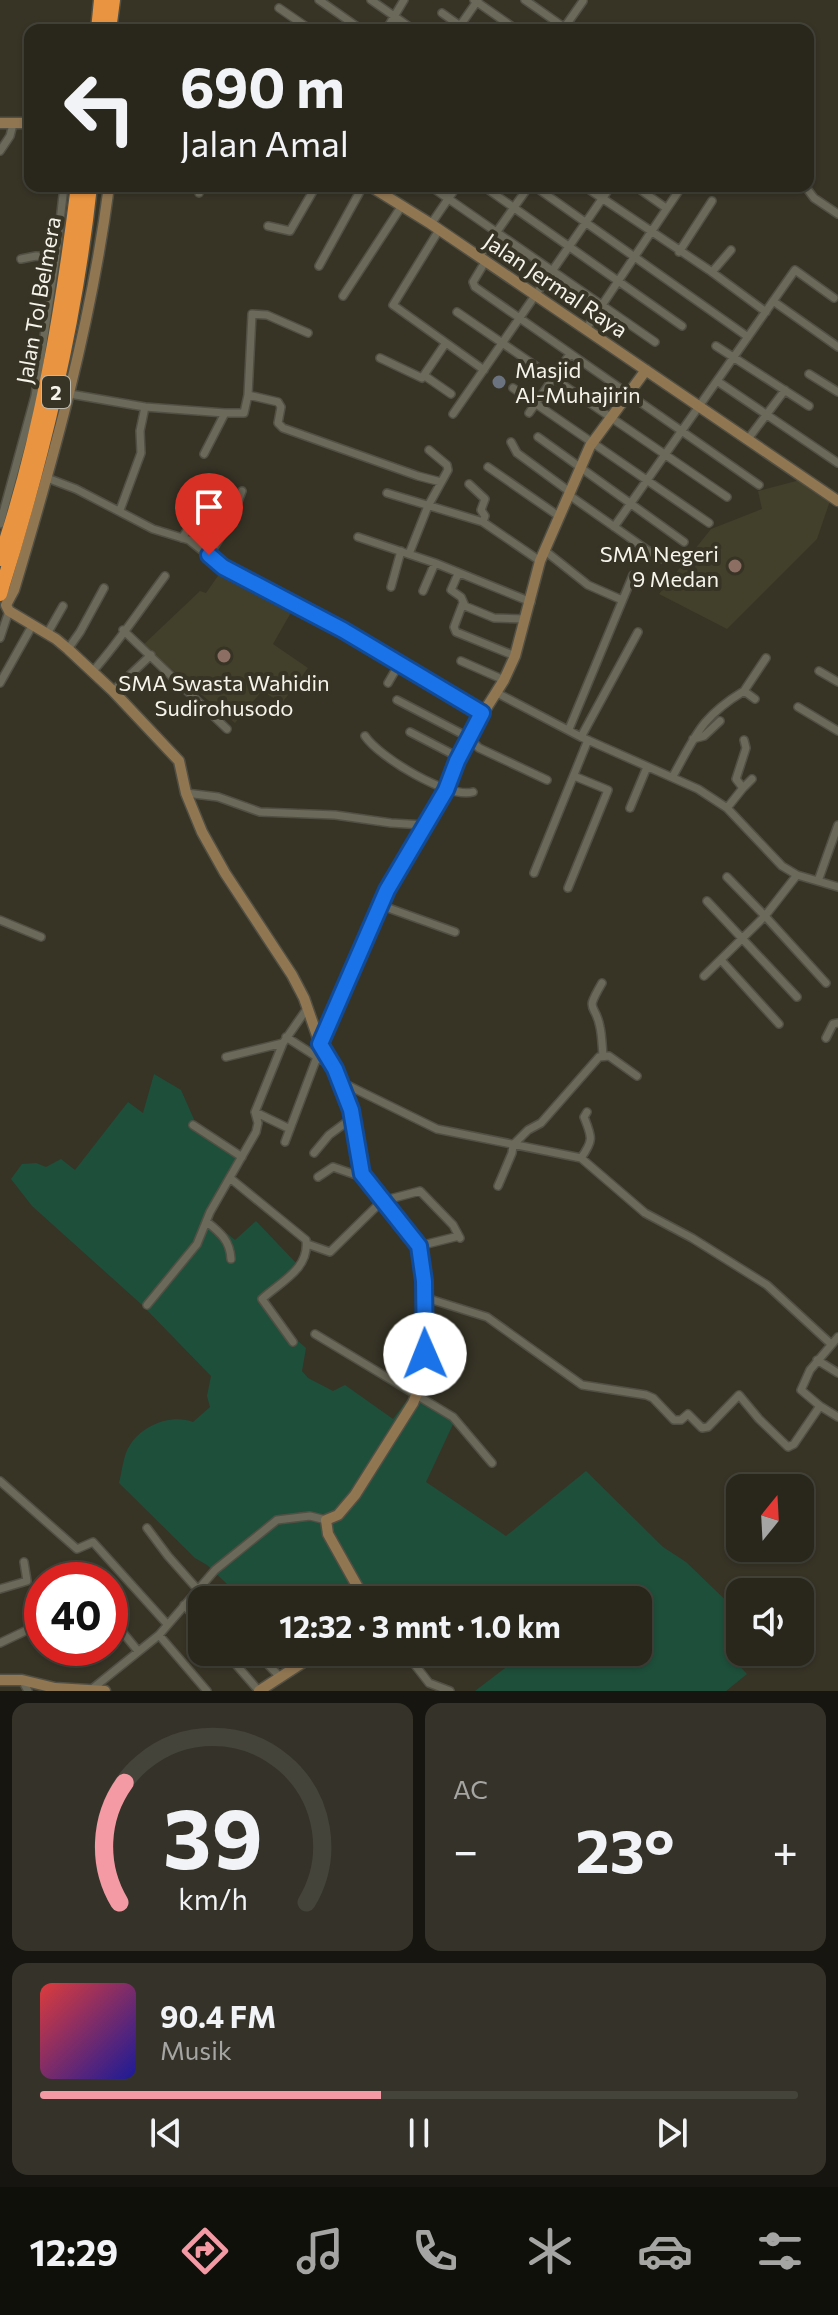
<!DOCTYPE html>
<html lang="id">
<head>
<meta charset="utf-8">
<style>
  :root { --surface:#29271c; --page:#353329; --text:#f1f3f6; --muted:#a5a5a3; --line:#45443b; --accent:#f49aa4 }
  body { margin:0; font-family:Commissioner,sans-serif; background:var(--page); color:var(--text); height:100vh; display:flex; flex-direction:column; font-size:30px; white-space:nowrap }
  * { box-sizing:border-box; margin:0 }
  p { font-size:26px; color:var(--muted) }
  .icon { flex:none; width:44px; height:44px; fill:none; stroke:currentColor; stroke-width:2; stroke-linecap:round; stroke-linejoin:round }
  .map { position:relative; height:1691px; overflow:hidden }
  .details { display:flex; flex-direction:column; gap:12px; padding:12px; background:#17150f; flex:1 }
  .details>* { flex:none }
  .top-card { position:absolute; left:24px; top:24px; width:790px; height:168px; border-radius:16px; box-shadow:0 2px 6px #0004,0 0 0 2px var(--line); background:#29271c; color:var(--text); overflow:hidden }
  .needle { width:52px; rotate:18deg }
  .buttons { position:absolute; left:726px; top:1474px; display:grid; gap:16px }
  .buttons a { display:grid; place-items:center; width:88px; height:88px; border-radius:16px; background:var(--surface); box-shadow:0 2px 6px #0004,0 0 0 2px var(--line); font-size:40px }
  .speed { position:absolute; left:24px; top:1562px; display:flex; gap:16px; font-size:40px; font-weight:700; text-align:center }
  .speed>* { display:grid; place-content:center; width:104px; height:104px; border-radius:50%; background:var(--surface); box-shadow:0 2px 6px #0004,0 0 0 2px var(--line); line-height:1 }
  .speed .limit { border:12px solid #d22; background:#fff; color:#111 }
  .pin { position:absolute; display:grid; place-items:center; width:68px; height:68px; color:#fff; margin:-82px -34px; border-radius:50% 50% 50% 0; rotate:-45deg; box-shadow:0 0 8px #0007 }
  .pin .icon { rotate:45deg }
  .me { position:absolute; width:88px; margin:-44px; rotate:359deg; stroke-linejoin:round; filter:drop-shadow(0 0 6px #0008) }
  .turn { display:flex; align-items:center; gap:28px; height:168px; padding:0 24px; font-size:36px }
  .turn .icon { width:104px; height:104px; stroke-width:2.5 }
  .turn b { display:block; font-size:56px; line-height:68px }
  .big { font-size:60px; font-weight:700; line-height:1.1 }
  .details .widget { flex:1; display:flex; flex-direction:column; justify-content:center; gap:12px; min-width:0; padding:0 28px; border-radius:16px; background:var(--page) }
  .details .dial { align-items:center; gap:0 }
  .dial svg { height:208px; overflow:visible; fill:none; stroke:var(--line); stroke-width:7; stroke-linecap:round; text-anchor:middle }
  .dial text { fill:var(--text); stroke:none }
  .song { display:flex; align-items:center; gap:24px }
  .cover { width:96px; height:96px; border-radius:12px; background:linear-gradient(135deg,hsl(0 70% 55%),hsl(240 70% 35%)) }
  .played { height:8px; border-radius:4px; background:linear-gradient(90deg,var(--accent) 45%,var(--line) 45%) }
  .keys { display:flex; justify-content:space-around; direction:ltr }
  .heat { display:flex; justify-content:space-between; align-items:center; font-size:44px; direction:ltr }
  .details .tiles { flex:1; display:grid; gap:12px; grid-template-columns:1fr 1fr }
  .widget:last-child { grid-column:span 2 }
  .trip { position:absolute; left:188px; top:1586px; width:464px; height:80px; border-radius:16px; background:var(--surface); box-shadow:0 2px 6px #0004,0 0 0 2px var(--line); font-weight:700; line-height:80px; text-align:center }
  .dock { display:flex; height:128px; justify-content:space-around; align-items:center; background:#10100b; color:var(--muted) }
  .dock .icon { width:56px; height:56px }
  .dock .selected { color:var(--accent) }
  .dock b { font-size:36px; color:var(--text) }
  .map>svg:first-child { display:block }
  .built { fill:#423f2a }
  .green { fill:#1e4f3b }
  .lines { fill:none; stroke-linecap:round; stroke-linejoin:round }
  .street-casing { stroke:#525044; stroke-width:10 }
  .secondary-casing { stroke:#525044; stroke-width:13 }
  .highway-casing { stroke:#525044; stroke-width:17 }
  .street { stroke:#6b6959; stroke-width:7 }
  .secondary { stroke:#917652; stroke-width:10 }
  .highway { stroke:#e99440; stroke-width:14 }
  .route-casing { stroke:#114b97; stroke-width:20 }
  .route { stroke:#1a73e8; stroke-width:14 }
  .worship-dot { fill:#6b7280; stroke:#373426; stroke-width:3 }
  .education-dot { fill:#8d6e63; stroke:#373426; stroke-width:3 }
  .labels { text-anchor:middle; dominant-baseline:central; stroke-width:8; stroke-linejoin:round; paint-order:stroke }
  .shield { fill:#373426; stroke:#bcbaaf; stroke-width:2 }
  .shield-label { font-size:20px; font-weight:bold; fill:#f5f3ea }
  .street-label { font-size:22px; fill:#f5f3ea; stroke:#373426 }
  .poi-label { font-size:22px; fill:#f5f3ea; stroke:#373426; text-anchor:start }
</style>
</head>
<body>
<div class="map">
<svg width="838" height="1691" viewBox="0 0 838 1691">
  <rect width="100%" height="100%" fill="#373426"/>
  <path class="built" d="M 800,480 L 831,498 L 817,539 L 727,629 L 659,594 L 711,529 L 762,509 L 758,491 Z
    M 222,570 L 293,609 L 273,644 L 308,668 L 282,703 L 262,691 L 235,723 L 143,645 L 200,591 L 206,593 Z"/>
  <path class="green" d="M 154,1074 L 181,1090 L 196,1124 L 238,1159 L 208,1218 L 235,1240 L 256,1221 L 297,1264 L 257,1299 L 293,1344 L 298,1341 L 306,1348 L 302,1371 L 308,1378 L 333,1391 L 345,1385 L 393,1419 L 411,1395 L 454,1422 L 426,1482 L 506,1536 L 586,1471 L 663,1547 L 686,1562 L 740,1614 L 741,1652 L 736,1662 L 747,1674 L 726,1691 L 475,1691 L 521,1656 L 518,1652 L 638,1652 L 638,1600 L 373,1600 L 360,1582 L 334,1600 L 244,1600 L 207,1565 L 195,1558 L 119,1483 C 122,1472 123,1455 130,1445 C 143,1425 171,1414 193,1422 L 210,1407 L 207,1396 L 211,1376 L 141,1304 L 32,1206 L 11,1179 L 22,1164 L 36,1163 L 46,1167 L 61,1159 L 75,1170 L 128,1102 L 143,1113 Z"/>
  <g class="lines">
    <defs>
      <path id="street" d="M 319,0 L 362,30
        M 371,0 L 414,30
        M 474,0 L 517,30
        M 525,0 L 568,30
        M 279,8 L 311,30
        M 442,13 L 466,30
        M 564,28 L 583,1
        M 386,30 L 404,0
        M 457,30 L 478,0
        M 0,151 L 10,136 L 13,124
        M 199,186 L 199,193
        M 430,186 L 655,342
        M 483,186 L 682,326
        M 534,186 L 748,337
        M 584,186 L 709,270 L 766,312
        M 635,186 L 666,208
        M 805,186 L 814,198 L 838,214
        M 431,224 L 457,186
        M 268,226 L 290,231 L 316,186
        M 439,230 L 393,305 L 484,370
        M 679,252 L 712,201
        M 479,257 L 529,186
        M 21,259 L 36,256 L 56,257
        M 485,262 L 473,282 L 475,287 L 759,485
        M 319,266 L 363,186
        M 712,272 L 731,250
        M 343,296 L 401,207
        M 773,301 L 838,347
        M 457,312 L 727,497
        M 586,329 L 682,186
        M 308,333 L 267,315 L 252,314 L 248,395 L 278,402 L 281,407 L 278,423 L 283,428 L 418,476 L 441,482
        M 716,346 L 809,406
        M 380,358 L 422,378 L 445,344
        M 809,374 L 838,392
        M 425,376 L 451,394
        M 717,381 L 838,463
        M 513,388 L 709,523
        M 70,394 L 145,407 L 225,413 L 204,454
        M 225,413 L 244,413 L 248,395
        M 529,413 L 570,354
        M 453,414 L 611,186
        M 538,437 L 684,542
        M 748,439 L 785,390
        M 511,442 L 517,453 L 570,492
        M 488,467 L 560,517
        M 47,478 L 76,489 L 153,529 L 189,540 L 223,567 L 343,630 L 482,713
        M 469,484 L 485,499 L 481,510 L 485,516 L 483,522
        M 387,493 L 483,522 L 540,561
        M 569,495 L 660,559
        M 120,510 L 141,453 L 140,431 L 145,407
        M 0,524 L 35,396 L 56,257 L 64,186
        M 614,527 L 795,270 L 834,298
        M 358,537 L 435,563 L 531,602
        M 182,538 L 199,513 L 210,488
        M 544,550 L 588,585 L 622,600
        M 409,554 L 428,506 L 448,470 L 447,465 L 429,450
        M 209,555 L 231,520 L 242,491
        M 458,574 L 451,590 L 461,597 L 465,606 L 494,618 L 526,619
        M 391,587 L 401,551
        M 423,591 L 435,563
        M 463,603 L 454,627 L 456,632 L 515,656
        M 123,630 L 227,729
        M 47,634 L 63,606
        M 0,638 L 9,611
        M 68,649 L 80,632 L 104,588
        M 461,661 L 504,680
        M 93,671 C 119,642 141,608 165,576
        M 819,671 L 838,682
        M 0,683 L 32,626
        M 388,683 L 399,664
        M 113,691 L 151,655
        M 744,691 L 766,658
        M 497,693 L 581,737 L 698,789 L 727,808 L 782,866 L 797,875 L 838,887
        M 397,700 L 468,737 L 479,748 L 547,780
        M 798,707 L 838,731
        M 569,729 L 633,575
        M 410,732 L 458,757
        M 365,736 C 379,757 448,799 473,792
        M 581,737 L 638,632
        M 693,739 L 704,736 L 720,721
        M 673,776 C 696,735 701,717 744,691 L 755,699
        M 743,788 L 752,779
        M 186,793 L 218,797 L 260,812 L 335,815 L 391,823 L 424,825
        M 630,808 L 647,767
        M 727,808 L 743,788 L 736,779 L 746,748 L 744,740
        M 534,873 L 588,740
        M 797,875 L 765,916 L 826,983
        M 818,881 L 838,825
        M 568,888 L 608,790 L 574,776
        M 707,901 L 797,997
        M 380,905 L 455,932
        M 0,920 L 41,937
        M 721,960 L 779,1024
        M 704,976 L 765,916 L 727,877
        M 602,983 C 584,1014 595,1001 600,1027 C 602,1036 602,1046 603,1055
        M 286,1037 L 317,1057
        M 826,1038 L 833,1024 L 838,1023
        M 226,1057 L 283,1043
        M 341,1082 L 437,1129 L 581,1158 L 645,1213 L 692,1238 L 767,1285 L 831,1344
        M 255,1112 L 290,1129
        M 193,1125 L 242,1157
        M 285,1142 L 317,1057 L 330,1065
        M 314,1153 L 329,1135 L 352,1118
        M 581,1158 C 594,1140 592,1137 584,1117 L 587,1112
        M 318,1177 L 333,1167 L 356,1175 L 362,1174
        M 230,1178 L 306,1240 C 310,1269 280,1282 262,1299 L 293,1342
        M 498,1186 L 512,1153 L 513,1145 L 528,1130 L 541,1123 L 599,1057 L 609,1056 L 637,1076
        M 207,1222 C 221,1233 230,1241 231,1259
        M 307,1244 L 330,1252 L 382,1201 L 420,1191 L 453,1225 L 460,1238
        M 419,1246 L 459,1236
        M 423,1297 L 487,1317 L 582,1385 L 646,1395 L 653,1398 L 674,1420 L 681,1420 L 688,1414 L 702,1428 L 708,1427 L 739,1395 L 759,1419 L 788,1447 L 794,1444 L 820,1406
        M 147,1305 L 197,1244 L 210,1212 L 256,1132 L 258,1123 L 255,1112 L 283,1043 L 306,1010
        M 315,1334 L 453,1417 L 492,1463
        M 838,1337 L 810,1370 L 801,1390 L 820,1406 L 838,1417
        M 817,1360 L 838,1373
        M 0,1481 L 77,1549 L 93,1542 L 167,1624
        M 147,1528 L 168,1556 L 207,1600
        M 75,1574 L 80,1580
        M 0,1589 L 27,1581 L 24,1562
        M 184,1605 L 202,1625
        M 110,1617 L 138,1651
        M 159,1635 L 207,1691
        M 0,1643 L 42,1623
        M 225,1652 L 259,1691
        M 256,1652 L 281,1678
        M 405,1652 L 429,1683 L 450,1691
        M 22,1680 L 28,1691
        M 92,1689 L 159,1635 L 215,1570 L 277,1520 L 310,1516 L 326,1520"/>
      <path id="secondary" d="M 0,123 L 30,123
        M 109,186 C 91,325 54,456 14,590 L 6,605 L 9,611 L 56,639 L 68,649 L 113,691 L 179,761 L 186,793 L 202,832 L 225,873 L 292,975 L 304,998 L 320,1044 L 335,1069 L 351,1110 L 362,1174 L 419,1246 L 422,1264 L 426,1343 L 420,1386 L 413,1403 L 355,1495 L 338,1515 L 326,1520 L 328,1534 L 365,1600
        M 370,186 L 431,224 L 838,501
        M 320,1044 L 387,890 L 446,790 L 468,737 L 504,680 L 515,656 L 540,561 L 590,446 L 646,370
        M 0,1680 L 22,1680 L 55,1688 L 105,1691
        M 259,1691 L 319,1652"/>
      <path id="highway" d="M 98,30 L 101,0
        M 109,30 L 113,0
        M 0,559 C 41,438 62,312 78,186
        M 0,594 C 42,460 75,326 90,186"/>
    </defs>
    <use href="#street" class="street-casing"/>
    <use href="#secondary" class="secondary-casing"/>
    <use href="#highway" class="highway-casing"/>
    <use href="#street" class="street"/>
    <use href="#secondary" class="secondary"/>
    <use href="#highway" class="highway"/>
  </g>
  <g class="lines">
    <defs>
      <path id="route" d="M 209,555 L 223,567 L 343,630 L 482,713 L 457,761 L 446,790 L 387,890 L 320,1044 L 335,1069 L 351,1110 L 362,1174 L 419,1246 L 424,1281 L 425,1354"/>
    </defs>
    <use href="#route" class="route-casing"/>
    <use href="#route" class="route"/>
  </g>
  <circle class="worship-dot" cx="499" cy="382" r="8"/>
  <g class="education-dot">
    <circle cx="735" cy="566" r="8"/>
    <circle cx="224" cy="656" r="8"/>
  </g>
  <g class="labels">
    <rect class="shield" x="42" y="376" width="28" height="32" rx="6"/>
    <g class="shield-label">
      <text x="56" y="392">2</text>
    </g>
    <g class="street-label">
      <text transform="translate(556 285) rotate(34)">Jalan Jermal Raya</text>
      <text transform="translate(38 300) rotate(-80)">Jalan Tol Belmera</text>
    </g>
    <g class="poi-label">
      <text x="515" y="369">Masjid<tspan x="515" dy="25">Al-Muhajirin</tspan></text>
      <text x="719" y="553" text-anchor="end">SMA Negeri<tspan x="719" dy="25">9 Medan</tspan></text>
      <text x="224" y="682" text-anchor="middle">SMA Swasta Wahidin<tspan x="224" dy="25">Sudirohusodo</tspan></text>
    </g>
  </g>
</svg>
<div class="buttons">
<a><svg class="needle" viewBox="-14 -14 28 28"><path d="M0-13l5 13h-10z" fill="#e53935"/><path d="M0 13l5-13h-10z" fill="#a5a5a3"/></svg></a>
<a><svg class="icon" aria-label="sound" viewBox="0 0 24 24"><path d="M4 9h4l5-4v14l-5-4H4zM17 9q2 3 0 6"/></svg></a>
</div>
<div class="speed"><div class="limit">40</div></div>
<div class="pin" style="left:209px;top:555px;background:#d93025"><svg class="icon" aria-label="arrive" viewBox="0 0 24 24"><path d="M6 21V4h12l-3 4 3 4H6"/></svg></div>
<svg class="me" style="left:425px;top:1354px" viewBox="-20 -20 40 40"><circle r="19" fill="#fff"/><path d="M0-13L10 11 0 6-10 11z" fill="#1a73e8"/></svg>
<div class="trip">12:32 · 3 mnt · 1.0 km</div>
<div class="top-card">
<div class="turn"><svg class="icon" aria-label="left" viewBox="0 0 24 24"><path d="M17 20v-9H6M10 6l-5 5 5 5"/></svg><div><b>690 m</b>Jalan Amal</div></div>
</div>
</div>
<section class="details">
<div class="tiles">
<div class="widget dial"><svg viewBox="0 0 100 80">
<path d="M14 69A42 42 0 1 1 86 69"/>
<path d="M14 69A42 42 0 0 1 16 23" stroke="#f49aa4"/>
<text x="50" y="56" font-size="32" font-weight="700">39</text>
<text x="50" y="72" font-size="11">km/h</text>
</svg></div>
<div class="widget"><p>AC</p>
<div class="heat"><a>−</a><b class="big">23°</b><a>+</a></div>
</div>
<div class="widget">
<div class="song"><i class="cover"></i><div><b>90.4 FM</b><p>Musik</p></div></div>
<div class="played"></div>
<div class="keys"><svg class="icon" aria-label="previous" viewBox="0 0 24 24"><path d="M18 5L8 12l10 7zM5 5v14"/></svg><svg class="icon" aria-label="pause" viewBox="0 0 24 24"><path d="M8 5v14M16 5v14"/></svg><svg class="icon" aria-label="next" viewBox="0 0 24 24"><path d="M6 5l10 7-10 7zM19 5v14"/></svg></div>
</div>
</div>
</section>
<nav class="dock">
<b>12:29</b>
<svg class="icon selected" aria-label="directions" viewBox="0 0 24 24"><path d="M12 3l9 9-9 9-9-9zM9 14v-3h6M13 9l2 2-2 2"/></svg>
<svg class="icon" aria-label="music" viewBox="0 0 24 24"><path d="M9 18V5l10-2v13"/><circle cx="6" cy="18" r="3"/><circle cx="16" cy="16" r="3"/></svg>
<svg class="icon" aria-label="phone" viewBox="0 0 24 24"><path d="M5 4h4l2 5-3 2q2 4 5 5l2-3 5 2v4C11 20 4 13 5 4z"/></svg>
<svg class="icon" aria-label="climate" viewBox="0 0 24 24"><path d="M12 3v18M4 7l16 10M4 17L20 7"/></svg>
<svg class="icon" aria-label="car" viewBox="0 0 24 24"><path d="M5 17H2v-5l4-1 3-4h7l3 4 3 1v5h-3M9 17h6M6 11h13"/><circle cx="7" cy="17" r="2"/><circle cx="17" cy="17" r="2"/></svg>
<svg class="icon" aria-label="filters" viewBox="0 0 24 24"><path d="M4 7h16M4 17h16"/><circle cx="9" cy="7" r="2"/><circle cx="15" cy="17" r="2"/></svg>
</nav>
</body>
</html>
